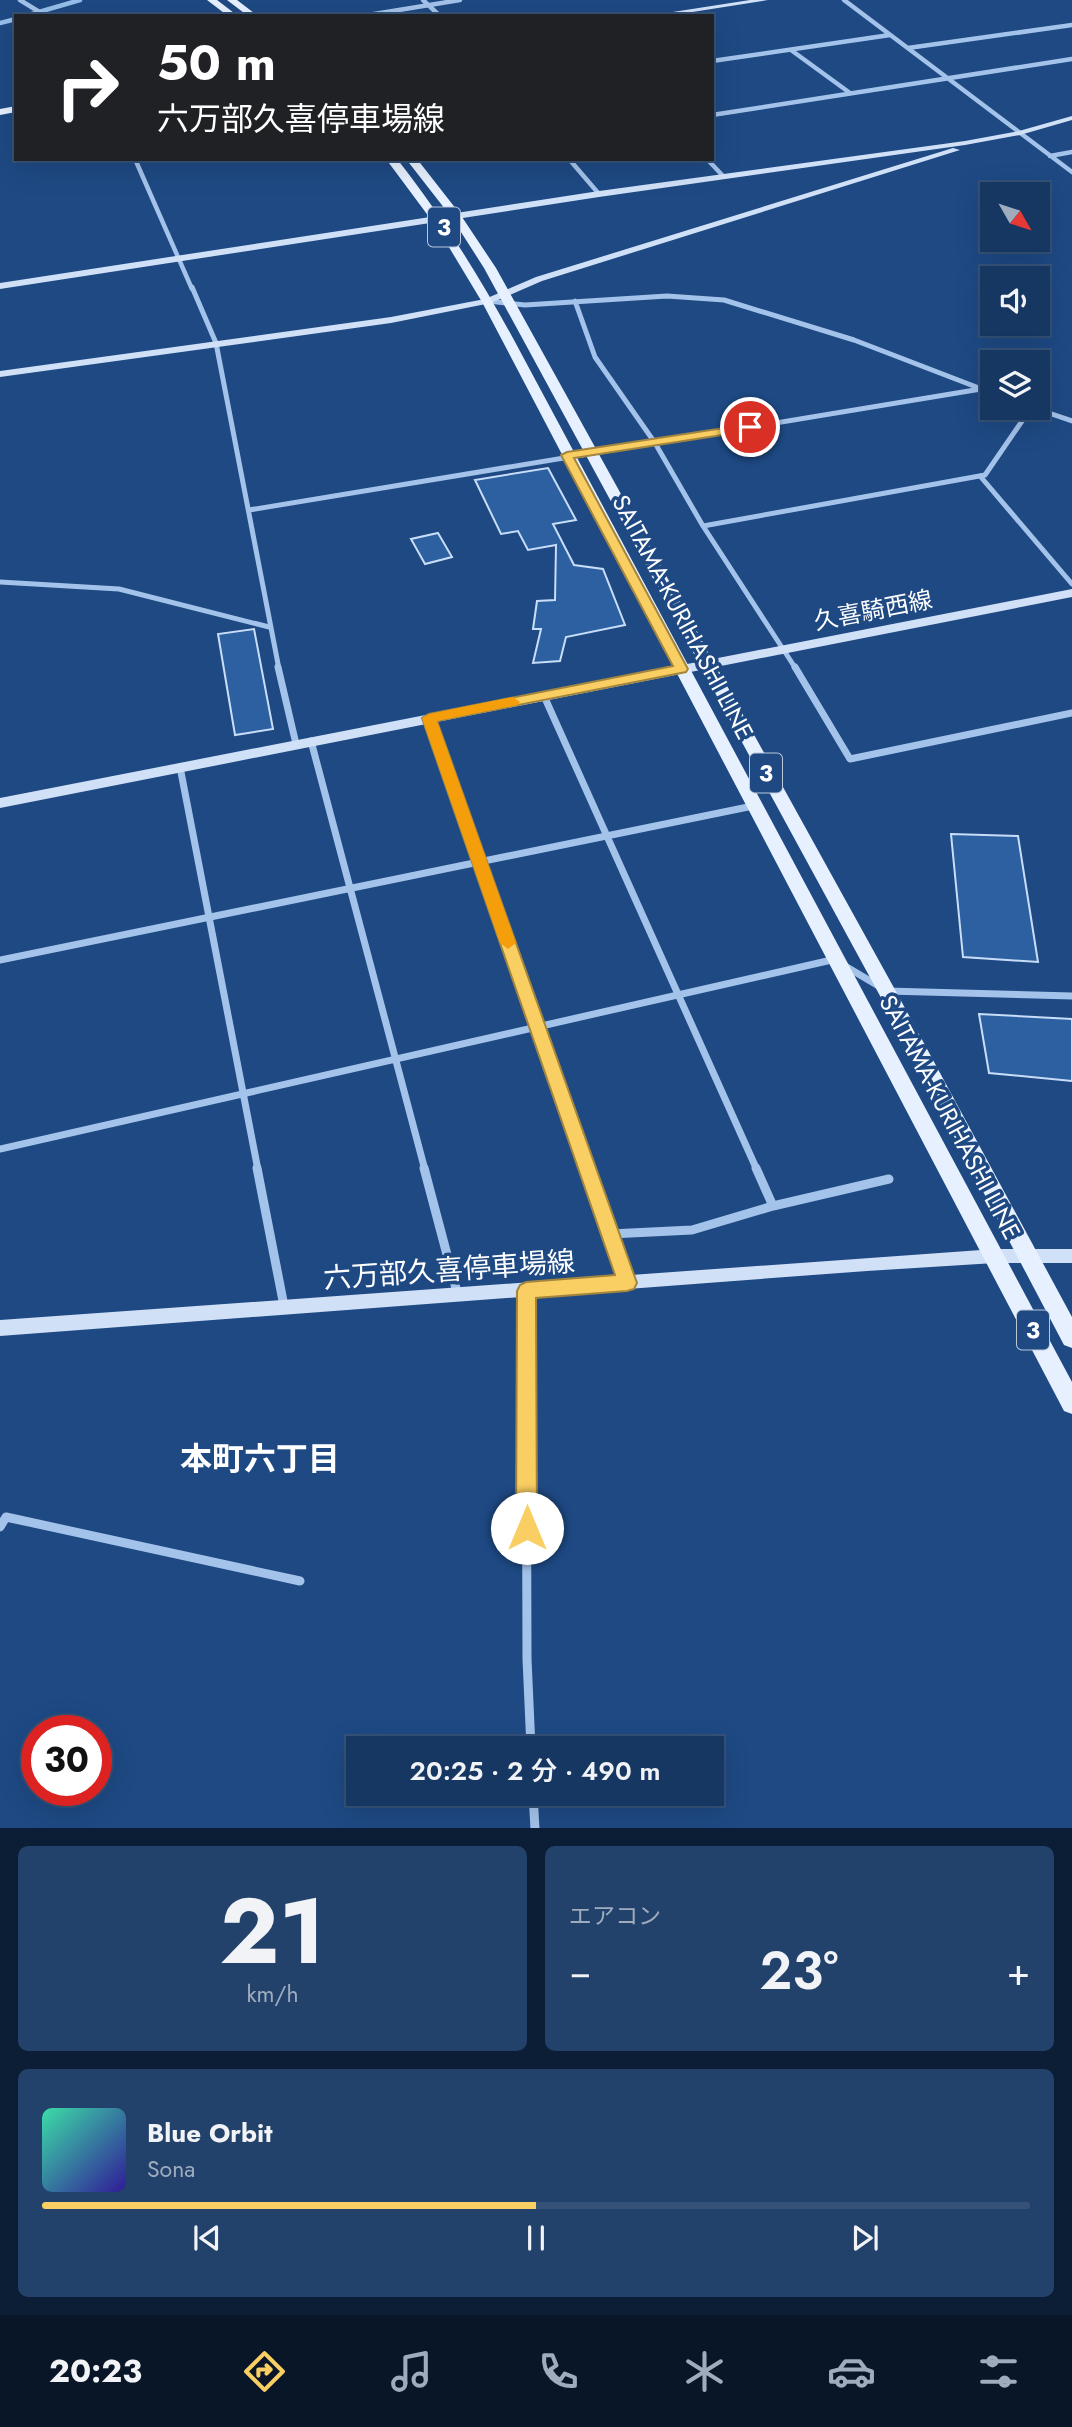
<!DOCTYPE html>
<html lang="ja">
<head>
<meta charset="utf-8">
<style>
  :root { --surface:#163762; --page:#23426b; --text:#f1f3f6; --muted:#9eacbe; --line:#355177; --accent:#f9ce62 }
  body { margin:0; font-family:Jost,"Noto Sans JP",sans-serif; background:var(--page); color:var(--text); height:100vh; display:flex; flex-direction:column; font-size:26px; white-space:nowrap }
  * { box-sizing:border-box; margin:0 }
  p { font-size:23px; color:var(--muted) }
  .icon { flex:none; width:38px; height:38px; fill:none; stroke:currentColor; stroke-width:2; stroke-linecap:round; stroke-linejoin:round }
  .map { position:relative; height:1828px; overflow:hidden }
  .details { display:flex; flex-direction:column; gap:18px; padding:18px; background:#0c1e36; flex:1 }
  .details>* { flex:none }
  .top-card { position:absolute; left:14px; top:14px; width:700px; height:147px; border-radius:0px; box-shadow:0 7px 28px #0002,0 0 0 2px var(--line); background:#202124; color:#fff; overflow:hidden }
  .needle { width:46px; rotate:129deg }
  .buttons { position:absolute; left:980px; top:182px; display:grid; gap:14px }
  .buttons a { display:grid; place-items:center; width:70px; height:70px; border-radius:0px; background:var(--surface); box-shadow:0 7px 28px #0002,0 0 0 2px var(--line); font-size:35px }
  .speed { position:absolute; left:21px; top:1715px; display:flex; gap:14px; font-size:35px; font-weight:700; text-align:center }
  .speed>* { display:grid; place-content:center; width:91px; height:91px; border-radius:50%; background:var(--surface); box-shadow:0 7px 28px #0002,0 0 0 2px var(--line); line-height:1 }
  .speed .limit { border:10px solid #d22; background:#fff; color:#111 }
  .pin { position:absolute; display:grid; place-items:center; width:60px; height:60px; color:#fff; margin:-30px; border:4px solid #fff; border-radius:50%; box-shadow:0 2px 7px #0007 }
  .me { position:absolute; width:77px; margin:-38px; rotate:0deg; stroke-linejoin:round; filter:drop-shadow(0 0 5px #0008) }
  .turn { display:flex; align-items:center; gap:24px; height:147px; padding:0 28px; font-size:32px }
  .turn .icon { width:91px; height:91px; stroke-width:2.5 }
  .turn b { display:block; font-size:49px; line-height:60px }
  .big { font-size:52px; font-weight:600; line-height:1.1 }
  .details .widget { flex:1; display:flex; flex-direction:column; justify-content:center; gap:10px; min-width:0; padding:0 24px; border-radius:10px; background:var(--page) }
  .details .dial { align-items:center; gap:0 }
  .dial b { font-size:91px; line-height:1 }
  .song { display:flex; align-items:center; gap:21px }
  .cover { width:84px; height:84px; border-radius:10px; background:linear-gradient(135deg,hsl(160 70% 55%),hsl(250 70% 35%)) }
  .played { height:7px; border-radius:4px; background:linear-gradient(90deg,var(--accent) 50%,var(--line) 50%) }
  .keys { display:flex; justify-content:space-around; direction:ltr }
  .heat { display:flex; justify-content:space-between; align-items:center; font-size:38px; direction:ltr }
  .details .tiles { flex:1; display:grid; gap:18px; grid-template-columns:1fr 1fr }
  .widget:last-child { grid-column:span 2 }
  .trip { position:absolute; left:346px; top:1736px; width:378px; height:70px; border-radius:0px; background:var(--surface); box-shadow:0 7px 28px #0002,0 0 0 2px var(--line); font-weight:600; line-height:70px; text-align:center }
  .dock { display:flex; height:112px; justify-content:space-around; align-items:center; background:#091627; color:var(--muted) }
  .dock .icon { width:49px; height:49px }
  .dock .on { color:var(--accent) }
  .dock b { font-size:32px; color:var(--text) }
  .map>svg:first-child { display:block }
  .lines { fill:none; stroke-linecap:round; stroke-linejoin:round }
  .stream { stroke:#97beeb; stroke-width:4.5 }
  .building { fill:#2d60a0; stroke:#c8ddf7; stroke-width:2 }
  .street-far3 { stroke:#a4c3ea; stroke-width:4.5 }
  .street-far2 { stroke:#a4c3ea; stroke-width:5 }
  .street-far1 { stroke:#a4c3ea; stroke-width:7 }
  .street { stroke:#a4c3ea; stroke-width:9 }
  .secondary { fill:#cfe0f7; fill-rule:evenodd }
  .primary { fill:#e7f0fe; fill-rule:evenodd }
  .route { fill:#f9ce62; stroke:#a28640; stroke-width:2 }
  .slow { fill:#f59e0b }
  .labels { text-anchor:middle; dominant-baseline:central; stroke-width:7; stroke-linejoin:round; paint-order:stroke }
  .shield { fill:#1e4983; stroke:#bcc8da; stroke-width:2 }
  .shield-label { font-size:23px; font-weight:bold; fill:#fff }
  .street-label { font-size:24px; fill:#fff; stroke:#1e4983 }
  .near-street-label { font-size:28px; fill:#fff; stroke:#1e4983 }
  .near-neighbourhood-label { font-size:32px; font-weight:bold; fill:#fff; stroke:#1e4983 }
</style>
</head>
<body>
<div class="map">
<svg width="1072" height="1829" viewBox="0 0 1072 1829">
  <rect width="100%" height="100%" fill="#1e4983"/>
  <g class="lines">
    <path class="stream" d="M 25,16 L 80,0
      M 0,23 L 16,19"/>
  </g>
  <path class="building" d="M 548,468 L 576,520 L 553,524 L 574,565 L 603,569 L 625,625 L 566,637 L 560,661 L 533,663 L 541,629 L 533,629 L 537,601 L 555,600 L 556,545 L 528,550 L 518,531 L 501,534 L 475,480 Z
    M 438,533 L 452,557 L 425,564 L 411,539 Z
    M 254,629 L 273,729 L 235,735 L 218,634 Z
    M 951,834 L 1018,836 L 1038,962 L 963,957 Z
    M 979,1014 L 1072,1019 L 1072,1081 L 989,1073 Z"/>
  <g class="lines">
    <path class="street-far3" d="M 20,0 L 46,16
      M 423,0 L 440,16
      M 844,0 L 1072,172
      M 362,16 L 460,0
      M 908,48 L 1072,25
      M 791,50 L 850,93
      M 712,61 L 890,35
      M 712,115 L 1072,59
      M 1050,156 L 1072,152
      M 135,159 L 192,289
      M 569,159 L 599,194
      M 707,159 L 723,176"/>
    <path class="street-far2" d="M 192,287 L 216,343 L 279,669
      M 488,301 L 525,305 L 667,296 L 724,300 L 854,340 L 992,393
      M 575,301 L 595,357 L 655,443 L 703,526 L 796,669
      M 1034,408 L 1072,421
      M 980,476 L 1072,584
      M 249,510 L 981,389
      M 703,526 L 985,475 L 1031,408
      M 0,582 L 119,589 L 269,627"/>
    <path class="street-far1" d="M 278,667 L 296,744
      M 795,667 L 850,759 L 1072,713
      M 544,696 L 757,1170
      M 429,718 L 588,1170
      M 311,741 L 425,1170
      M 180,767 L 258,1170
      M 0,960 L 753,806
      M 845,966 L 887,991 L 1072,996
      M 0,1149 L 836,959"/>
    <path class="street" d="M 257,1168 L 284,1306
      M 424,1168 L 458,1296
      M 587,1168 L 627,1282
      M 756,1168 L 773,1206
      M 610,1234 L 692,1230 L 773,1206 L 889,1179
      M 526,1291 L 527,1659 L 531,1748
      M 0,1527 L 6,1517 L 300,1581
      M 533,1794 L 535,1829"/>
    <path class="secondary" d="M 750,0 L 768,0 L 667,16 L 647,16 Z
      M 1072,116 L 1072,120 L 1020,135 L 965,145 L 599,197 L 0,289 L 0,283 L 599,191 L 965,141 L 1019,131 Z
      M 953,148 L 960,150 L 542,281 L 491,303 L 391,323 L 0,377 L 0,371 L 391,317 L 485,299 L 536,277 Z
      M 1072,589 L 1072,597 L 0,808 L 0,798 Z
      M 995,1249 L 1072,1249 L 1072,1263 L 995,1263 L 867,1271 L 0,1336 L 0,1320 Z"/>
    <path class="primary" d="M 207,0 L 217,0 L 238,16 L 228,16 Z
      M 227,0 L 237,0 L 258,16 L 248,16 Z
      M 16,106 L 16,112 L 0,115 L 0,109 Z
      M 386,159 L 397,159 C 442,216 479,276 514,340 L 1072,1382 L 1072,1414 L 1064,1411 L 482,302 L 438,229 Z
      M 406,159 L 417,159 L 460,214 L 496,268 L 893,986 L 1072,1317 L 1072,1348 L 1064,1345 L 879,994 L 484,268 L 452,218 Z"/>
  </g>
  <path class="route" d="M 750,424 L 756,427 L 754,430 L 574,458 L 688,669 L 686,672 L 437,721 L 637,1283 L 634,1289 L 627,1291 L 536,1298 L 537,1528 L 534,1535 L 527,1538 L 519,1535 L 516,1528 L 517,1291 L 520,1285 L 526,1282 L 615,1275 L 422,718 L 429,714 L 673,666 L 561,455 L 567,452 Z"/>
  <path class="slow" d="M 513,697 L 520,702 L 518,705 L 437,721 L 516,943 L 508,949 L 500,943 L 422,718 L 429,714 Z"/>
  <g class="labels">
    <g class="shield">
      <rect x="428" y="207.5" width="32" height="39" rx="5"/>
      <rect x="750" y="753.5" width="32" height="39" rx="5"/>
      <rect x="1017" y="1310.5" width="32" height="39" rx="5"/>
    </g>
    <g class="shield-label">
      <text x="444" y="227">3</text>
      <text x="766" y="773">3</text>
      <text x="1033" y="1330">3</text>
    </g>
    <g class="street-label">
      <text transform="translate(873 610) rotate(-11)">久喜騎西線</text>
      <text transform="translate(683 617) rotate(62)">SAITAMA-KURIHASHI LINE</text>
      <text transform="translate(950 1117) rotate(62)">SAITAMA-KURIHASHI LINE</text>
    </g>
    <g class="near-street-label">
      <text transform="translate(449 1270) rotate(-4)">六万部久喜停車場線</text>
    </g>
    <g class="near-neighbourhood-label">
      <text x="260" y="1459">本町六丁目</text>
    </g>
  </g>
</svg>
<div class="buttons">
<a><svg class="needle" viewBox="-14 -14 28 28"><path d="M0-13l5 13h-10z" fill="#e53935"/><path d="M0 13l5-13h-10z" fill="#9eacbe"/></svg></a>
<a><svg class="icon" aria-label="sound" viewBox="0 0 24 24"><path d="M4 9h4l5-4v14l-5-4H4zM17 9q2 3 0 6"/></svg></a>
<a><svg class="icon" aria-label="layers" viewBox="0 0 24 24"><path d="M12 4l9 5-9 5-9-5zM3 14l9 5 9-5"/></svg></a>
</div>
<div class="speed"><div class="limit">30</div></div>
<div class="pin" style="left:750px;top:427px;background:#d93025"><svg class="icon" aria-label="arrive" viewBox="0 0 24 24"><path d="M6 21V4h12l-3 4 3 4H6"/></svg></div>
<svg class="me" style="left:527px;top:1528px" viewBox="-20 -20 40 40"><circle r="19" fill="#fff"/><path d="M0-13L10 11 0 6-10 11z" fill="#f9ce62"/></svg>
<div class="trip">20:25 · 2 分 · 490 m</div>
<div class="top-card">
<div class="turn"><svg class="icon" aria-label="right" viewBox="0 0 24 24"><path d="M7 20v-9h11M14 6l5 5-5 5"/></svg><div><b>50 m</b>六万部久喜停車場線</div></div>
</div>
</div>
<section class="details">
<div class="tiles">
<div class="widget dial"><b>21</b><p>km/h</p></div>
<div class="widget"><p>エアコン</p>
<div class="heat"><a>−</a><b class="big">23°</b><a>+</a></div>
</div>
<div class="widget">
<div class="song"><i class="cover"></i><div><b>Blue Orbit</b><p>Sona</p></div></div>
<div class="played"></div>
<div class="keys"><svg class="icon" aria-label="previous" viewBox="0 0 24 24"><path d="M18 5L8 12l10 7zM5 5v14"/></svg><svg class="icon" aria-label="pause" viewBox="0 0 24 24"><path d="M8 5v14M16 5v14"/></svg><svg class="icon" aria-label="next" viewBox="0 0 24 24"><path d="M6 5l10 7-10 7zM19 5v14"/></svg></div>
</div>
</div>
</section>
<nav class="dock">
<b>20:23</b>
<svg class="icon on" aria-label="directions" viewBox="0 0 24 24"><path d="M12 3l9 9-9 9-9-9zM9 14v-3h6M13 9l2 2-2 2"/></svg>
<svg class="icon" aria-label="music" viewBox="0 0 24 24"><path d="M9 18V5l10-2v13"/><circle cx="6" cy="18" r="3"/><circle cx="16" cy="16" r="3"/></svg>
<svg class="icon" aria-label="phone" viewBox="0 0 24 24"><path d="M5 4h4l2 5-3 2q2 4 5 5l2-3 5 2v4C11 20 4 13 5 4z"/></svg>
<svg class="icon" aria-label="climate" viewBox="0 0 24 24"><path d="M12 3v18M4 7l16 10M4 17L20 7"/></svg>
<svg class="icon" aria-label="car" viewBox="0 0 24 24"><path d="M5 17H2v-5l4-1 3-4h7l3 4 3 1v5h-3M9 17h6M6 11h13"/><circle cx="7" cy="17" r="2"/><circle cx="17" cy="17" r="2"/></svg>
<svg class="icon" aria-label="filters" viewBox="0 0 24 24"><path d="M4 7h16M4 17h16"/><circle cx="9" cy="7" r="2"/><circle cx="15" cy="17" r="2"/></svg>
</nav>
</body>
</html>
